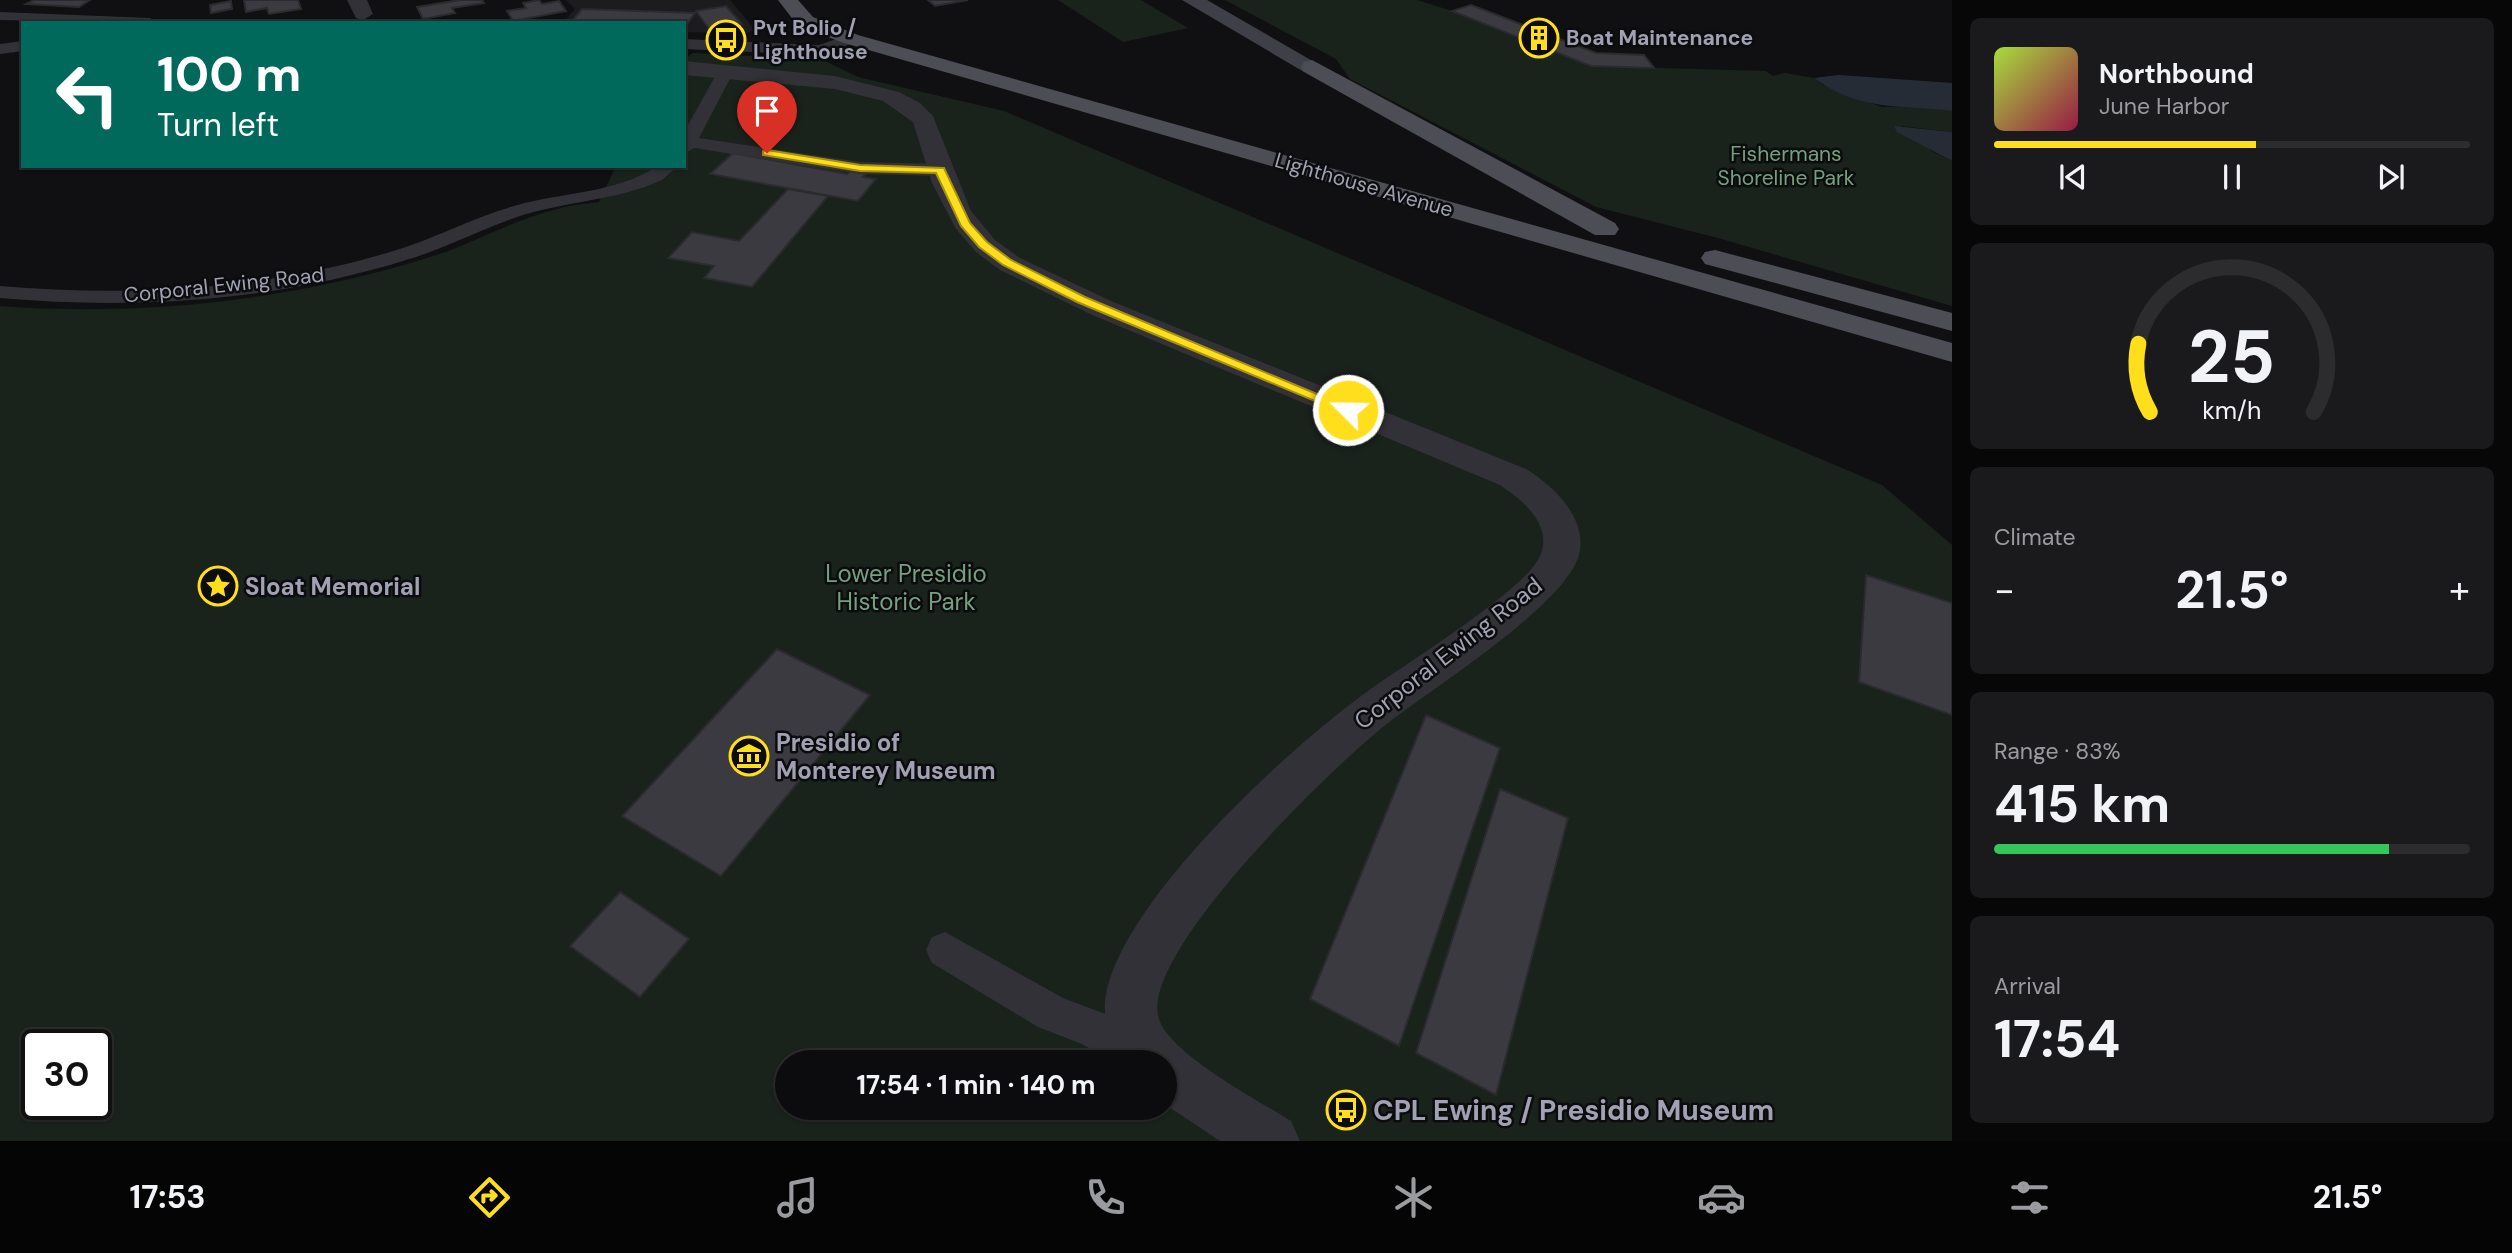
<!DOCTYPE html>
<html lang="en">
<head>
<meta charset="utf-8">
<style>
  :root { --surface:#0c0c0e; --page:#1a1a1c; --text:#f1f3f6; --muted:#9a9b9e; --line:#2c2c2e; --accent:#ffdf1b }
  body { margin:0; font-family:"DM Sans",sans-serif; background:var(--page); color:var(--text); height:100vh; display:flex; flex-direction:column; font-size:26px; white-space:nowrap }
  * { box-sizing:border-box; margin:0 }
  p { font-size:23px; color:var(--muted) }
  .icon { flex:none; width:38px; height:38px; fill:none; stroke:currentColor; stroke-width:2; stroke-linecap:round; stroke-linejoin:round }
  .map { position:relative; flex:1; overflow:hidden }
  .sheet { display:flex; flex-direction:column; gap:18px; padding:18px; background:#070708; width:560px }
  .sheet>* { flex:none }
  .top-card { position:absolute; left:21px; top:21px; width:665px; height:147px; border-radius:0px; box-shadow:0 2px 5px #0004,0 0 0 2px var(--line); background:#00695c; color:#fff; overflow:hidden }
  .speed { position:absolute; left:21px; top:1029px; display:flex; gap:14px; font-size:35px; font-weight:700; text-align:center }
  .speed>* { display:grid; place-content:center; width:91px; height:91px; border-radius:50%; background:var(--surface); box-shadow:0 2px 5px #0004,0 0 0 2px var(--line); line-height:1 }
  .speed .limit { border:4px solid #111; border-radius:10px; background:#fff; color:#111 }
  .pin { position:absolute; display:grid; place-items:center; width:60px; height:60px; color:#fff; margin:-72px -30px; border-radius:50% 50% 50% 0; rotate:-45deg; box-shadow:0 0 7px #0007 }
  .pin .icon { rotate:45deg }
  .me { position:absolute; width:77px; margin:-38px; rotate:293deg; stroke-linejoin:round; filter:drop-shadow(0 0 5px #0008) }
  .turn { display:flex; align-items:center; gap:24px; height:147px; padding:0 21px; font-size:32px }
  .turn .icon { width:91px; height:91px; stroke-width:2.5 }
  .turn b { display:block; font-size:49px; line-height:60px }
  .big { font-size:52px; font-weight:700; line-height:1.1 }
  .sheet .widget { flex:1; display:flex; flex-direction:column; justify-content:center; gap:10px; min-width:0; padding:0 24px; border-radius:10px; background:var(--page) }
  .sheet .dial { align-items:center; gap:0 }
  .dial svg { height:182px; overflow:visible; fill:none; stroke:var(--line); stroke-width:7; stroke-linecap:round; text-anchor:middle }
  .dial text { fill:var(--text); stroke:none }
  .song { display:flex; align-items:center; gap:21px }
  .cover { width:84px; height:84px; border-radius:10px; background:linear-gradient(135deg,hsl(80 70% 55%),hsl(340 70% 35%)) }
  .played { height:7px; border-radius:4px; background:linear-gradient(90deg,var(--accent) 55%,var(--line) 55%) }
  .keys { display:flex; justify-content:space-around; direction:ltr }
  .heat { display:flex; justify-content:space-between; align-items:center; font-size:38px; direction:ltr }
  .charge { height:10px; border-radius:5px; background:linear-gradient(90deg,#34c759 83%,var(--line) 0) }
  .trip { position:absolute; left:775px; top:1050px; width:402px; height:70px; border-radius:35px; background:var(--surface); box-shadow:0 2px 5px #0004,0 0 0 2px var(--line); font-weight:700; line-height:70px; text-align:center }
  .tab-bar { display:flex; height:112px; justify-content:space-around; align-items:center; background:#050506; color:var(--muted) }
  .tab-bar .icon { width:49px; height:49px }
  .tab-bar .current { color:var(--accent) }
  .tab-bar b { font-size:32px; color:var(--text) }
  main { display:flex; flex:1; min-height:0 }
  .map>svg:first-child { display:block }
  .built { fill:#1c1c1f }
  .green { fill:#1a221c; fill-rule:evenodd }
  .water { fill:#262c36 }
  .pier { fill:#101012 }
  .building { fill:#3a3a40; stroke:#2b2a2e; stroke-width:2 }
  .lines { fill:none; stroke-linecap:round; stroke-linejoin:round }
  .lane { fill:#313137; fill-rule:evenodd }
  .street { fill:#313137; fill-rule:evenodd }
  .secondary { fill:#3f3f47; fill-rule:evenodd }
  .primary { fill:#4d4d56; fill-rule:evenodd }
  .route { fill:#ffdf1b; stroke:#a69112; stroke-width:2 }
  .labels { text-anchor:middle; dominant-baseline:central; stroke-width:5; stroke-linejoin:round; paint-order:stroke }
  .far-poi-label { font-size:21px; font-weight:bold; fill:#a0a2b4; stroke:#0c0b0d; text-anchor:start }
  .far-park-label { font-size:21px; fill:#75a180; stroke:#0c0b0d }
  .far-street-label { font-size:21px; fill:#a0a2b4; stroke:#0c0b0d }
  .park-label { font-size:24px; fill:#75a180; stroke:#0c0b0d }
  .poi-label { font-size:24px; font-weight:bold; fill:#a0a2b4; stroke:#0c0b0d; text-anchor:start }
  .street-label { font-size:24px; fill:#a0a2b4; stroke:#0c0b0d }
  .near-poi-label { font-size:28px; font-weight:bold; fill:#a0a2b4; stroke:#0c0b0d; text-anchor:start }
</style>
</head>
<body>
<main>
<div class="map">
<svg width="1952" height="1141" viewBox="0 0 1952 1141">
  <rect width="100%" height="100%" fill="#101012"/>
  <path class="built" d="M 566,0 L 730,0 L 755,30 L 744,34 L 684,32 L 684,23 L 563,23 L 575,9 Z"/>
  <path class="green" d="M 1058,0 L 1141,0 L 1188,28 L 1123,42 Z
    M 1225,0 L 1417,0 L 1452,11 L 1591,66 L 1766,71 L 1773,76 L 1784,73 L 1814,78 L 1823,85 L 1882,107 L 1917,106 L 1952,111 L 1952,132 L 1901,126 L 1933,152 L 1952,161 L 1952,306 L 1718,238 L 1596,207 L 1350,79 L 1336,59 Z
    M 693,53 L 823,60 L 858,77 L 1004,111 L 1882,485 L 1952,545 L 1952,1141 L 0,1141 L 0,306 C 142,317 292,300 427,258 C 471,245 512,220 557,209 C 570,205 585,204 599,202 L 616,166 L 684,166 L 684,59 ZM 37,1045 L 96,1045 L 96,1104 L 37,1104 ZM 788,1062 L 1166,1062 L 1166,1108 L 788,1108 Z"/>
  <path class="water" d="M 1854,72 L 1952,72 L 1952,111 C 1899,104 1860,112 1814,78 Z
    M 1894,126 L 1952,132 L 1952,161 L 1897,132 Z"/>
  <path class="pier" d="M 1853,69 L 1952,69 L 1952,83 L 1839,75 L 1810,78 Z"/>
  <path class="building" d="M 34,0 L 90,0 L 79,7 L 26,4 Z
    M 244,0 L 298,0 L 301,9 L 269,14 L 267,8 L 246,12 Z
    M 460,0 L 482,0 L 484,3 L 452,8 L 455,13 L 423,19 L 417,7 Z
    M 539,0 L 542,4 L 559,1 L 566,11 L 513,21 L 507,11 L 526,8 L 523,3 Z
    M 928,0 L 968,0 L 935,6 Z
    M 231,1 L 232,9 L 211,13 L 210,5 Z
    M 1471,5 L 1596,53 L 1644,55 L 1654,68 L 1591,66 L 1452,11 Z
    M 726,6 L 742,24 L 710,30 L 696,11 Z
    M 582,9 L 695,13 L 684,28 L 684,23 L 570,23 Z
    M 733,153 L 847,174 L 851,171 L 866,174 L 863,177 L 876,179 L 858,201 L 710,174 Z
    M 788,189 L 828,196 L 752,287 L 704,278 L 714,266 L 668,258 L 692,232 L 739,241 Z
    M 1866,575 L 1952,603 L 1952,715 L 1859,682 Z
    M 777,649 L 870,695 L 721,876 L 622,816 Z
    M 1426,715 L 1500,748 L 1399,1046 L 1310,999 Z
    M 1500,789 L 1568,818 L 1496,1095 L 1416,1053 Z
    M 620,892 L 689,939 L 640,997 L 570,946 Z"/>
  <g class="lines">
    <path class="lane" d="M 0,12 L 150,18 L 157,23 L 0,20 Z
      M 851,34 L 856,36 L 856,42 L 821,55 L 684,49 L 684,39 L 819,45 Z
      M 23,41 L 23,51 L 0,54 L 0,44 Z
      M 725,68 L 733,73 L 699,138 L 860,162 L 940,164 L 949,170 L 940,176 L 860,174 L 694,148 L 684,154 L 684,132 L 717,73 Z
      M 657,166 L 678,166 L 662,180 L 645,187 C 606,200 565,203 526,214 C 485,227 447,248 406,260 C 275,301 137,310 0,298 L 0,286 C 131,297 263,290 390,252 C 432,240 471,218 514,206 C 560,192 616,194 657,166 Z
      M 945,932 L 1063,998 L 1108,1015 L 1162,1048 L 1168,1062 L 1166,1068 L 1166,1062 L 1112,1062 L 1082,1044 L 1038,1027 L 932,963 L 926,950 L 932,937 Z"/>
    <path class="street" d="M 347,0 L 367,0 L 373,14 L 363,20 L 356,18 Z
      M 684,61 L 835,76 L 899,92 L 920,103 L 933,116 L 971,211 L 995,240 L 1020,258 L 1111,301 L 1526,469 C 1553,485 1591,521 1578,558 C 1559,610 1429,690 1383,727 C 1333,767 1138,954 1159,1019 C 1171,1055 1258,1100 1291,1121 L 1300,1141 L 1220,1141 L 1166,1105 L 1166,1062 L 1124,1062 C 1115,1045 1103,1022 1105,1002 C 1115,906 1291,746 1368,691 C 1404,665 1522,592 1539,558 C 1555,527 1523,500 1500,485 L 1090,314 L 1000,270 L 976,252 L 956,229 L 932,183 L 913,122 L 883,101 L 835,89 L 684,75 Z"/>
    <path class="secondary" d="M 1182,0 L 1207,0 L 1323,67 L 1320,72 L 1304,72 Z"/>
    <path class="primary" d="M 778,0 L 798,0 L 813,17 L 858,35 L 1952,343 L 1952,362 L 844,43 L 798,26 Z
      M 1312,60 L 1615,223 L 1619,229 L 1615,235 L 1595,235 L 1304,72 L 1301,67 L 1304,62 Z
      M 1715,250 L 1952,313 L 1952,331 L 1705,264 L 1701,258 L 1705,252 Z"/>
  </g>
  <path class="route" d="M 767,150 L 860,165 L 944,168 L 970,223 L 987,242 L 1011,260 L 1085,297 L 1355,410 L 1348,414 L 1344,413 L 1077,302 L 1003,265 L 979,247 L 961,226 L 936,173 L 860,171 L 763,155 L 763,151 Z"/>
  <defs>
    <symbol id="building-ring" viewBox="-11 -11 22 22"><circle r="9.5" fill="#0c0b0d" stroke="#ffdf1b" stroke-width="1.5"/><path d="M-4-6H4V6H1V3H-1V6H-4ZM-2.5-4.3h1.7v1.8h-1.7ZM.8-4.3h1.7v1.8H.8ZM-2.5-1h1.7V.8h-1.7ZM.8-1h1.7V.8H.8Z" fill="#ffdf1b"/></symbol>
    <symbol id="bus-ring" viewBox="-11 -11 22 22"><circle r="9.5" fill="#0c0b0d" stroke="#ffdf1b" stroke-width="1.5"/><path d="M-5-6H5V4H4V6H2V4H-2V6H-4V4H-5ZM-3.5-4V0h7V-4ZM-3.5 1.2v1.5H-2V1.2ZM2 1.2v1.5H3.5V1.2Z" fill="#ffdf1b"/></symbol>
    <symbol id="sight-ring" viewBox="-11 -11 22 22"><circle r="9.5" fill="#0c0b0d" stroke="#ffdf1b" stroke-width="1.5"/><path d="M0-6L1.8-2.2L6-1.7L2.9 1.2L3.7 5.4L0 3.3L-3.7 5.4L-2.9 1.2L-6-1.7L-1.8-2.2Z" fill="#ffdf1b"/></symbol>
    <symbol id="museum-ring" viewBox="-11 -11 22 22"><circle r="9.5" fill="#0c0b0d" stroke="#ffdf1b" stroke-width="1.5"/><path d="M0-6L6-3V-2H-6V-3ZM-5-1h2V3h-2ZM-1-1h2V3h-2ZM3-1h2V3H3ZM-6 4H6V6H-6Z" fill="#ffdf1b"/></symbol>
  </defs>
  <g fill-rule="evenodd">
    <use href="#building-ring" x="1517" y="16" width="44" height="44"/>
    <use href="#bus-ring" x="704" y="18" width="44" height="44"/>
    <use href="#sight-ring" x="196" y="564" width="44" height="44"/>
    <use href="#museum-ring" x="727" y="734" width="44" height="44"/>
    <use href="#bus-ring" x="1324" y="1088" width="44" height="44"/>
  </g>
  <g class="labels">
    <g class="far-poi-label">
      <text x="753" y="28">Pvt Bolio /<tspan x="753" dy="24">Lighthouse</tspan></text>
      <text x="1566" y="38">Boat Maintenance</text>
    </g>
    <g class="far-park-label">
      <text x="1786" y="154">Fishermans<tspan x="1786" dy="24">Shoreline Park</tspan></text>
    </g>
    <g class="far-street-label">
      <text transform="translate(1364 185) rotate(16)">Lighthouse Avenue</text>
      <text transform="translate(224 285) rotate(-6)">Corporal Ewing Road</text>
    </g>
    <g class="park-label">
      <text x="906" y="573">Lower Presidio<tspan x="906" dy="28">Historic Park</tspan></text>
    </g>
    <g class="poi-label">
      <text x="245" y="586">Sloat Memorial</text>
      <text x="776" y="742">Presidio of<tspan x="776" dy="28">Monterey Museum</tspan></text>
    </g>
    <g class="street-label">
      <text transform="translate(1448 653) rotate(-38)">Corporal Ewing Road</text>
    </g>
    <g class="near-poi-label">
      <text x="1373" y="1110">CPL Ewing / Presidio Museum</text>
    </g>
  </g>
</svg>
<div class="speed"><div class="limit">30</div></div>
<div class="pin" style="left:767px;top:153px;background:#d93025"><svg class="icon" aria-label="arrive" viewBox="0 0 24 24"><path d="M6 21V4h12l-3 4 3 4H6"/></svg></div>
<svg class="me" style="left:1348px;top:410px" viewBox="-20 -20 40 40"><circle r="17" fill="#ffdf1b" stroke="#fff" stroke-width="3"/><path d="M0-11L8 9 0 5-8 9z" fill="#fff"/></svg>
<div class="trip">17:54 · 1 min · 140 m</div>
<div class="top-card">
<div class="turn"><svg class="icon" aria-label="left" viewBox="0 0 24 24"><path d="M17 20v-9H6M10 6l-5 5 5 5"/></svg><div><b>100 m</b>Turn left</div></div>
</div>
</div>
<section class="sheet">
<div class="widget">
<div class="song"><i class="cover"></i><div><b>Northbound</b><p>June Harbor</p></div></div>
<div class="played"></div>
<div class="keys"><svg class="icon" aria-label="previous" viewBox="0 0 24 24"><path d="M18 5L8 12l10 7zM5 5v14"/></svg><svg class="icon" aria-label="pause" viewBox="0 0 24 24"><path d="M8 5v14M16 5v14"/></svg><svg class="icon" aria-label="next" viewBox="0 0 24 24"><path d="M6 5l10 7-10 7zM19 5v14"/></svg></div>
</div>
<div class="widget dial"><svg viewBox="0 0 100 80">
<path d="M14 69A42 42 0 1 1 86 69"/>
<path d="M14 69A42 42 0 0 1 9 39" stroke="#ffdf1b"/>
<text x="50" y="56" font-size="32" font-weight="700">25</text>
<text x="50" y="72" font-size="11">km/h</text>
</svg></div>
<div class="widget"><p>Climate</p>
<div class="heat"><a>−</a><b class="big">21.5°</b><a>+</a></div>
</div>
<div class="widget"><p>Range · 83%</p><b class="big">415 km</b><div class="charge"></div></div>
<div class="widget"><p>Arrival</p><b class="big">17:54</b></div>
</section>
</main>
<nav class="tab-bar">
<b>17:53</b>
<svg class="icon current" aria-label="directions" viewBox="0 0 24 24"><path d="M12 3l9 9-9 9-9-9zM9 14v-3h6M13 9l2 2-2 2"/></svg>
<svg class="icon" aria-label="music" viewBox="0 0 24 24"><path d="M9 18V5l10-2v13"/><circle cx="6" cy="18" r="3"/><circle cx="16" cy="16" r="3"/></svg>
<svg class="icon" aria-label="phone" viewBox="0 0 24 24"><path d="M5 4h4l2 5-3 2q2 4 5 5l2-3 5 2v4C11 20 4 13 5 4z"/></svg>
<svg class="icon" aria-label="climate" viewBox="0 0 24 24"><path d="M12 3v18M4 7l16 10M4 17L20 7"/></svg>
<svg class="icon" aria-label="car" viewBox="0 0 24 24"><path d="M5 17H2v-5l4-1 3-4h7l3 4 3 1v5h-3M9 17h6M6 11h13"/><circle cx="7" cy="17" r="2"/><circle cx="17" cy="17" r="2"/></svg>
<svg class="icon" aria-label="filters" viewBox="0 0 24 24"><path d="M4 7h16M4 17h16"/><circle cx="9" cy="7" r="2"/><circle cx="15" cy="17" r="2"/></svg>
<b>21.5°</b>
</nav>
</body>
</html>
